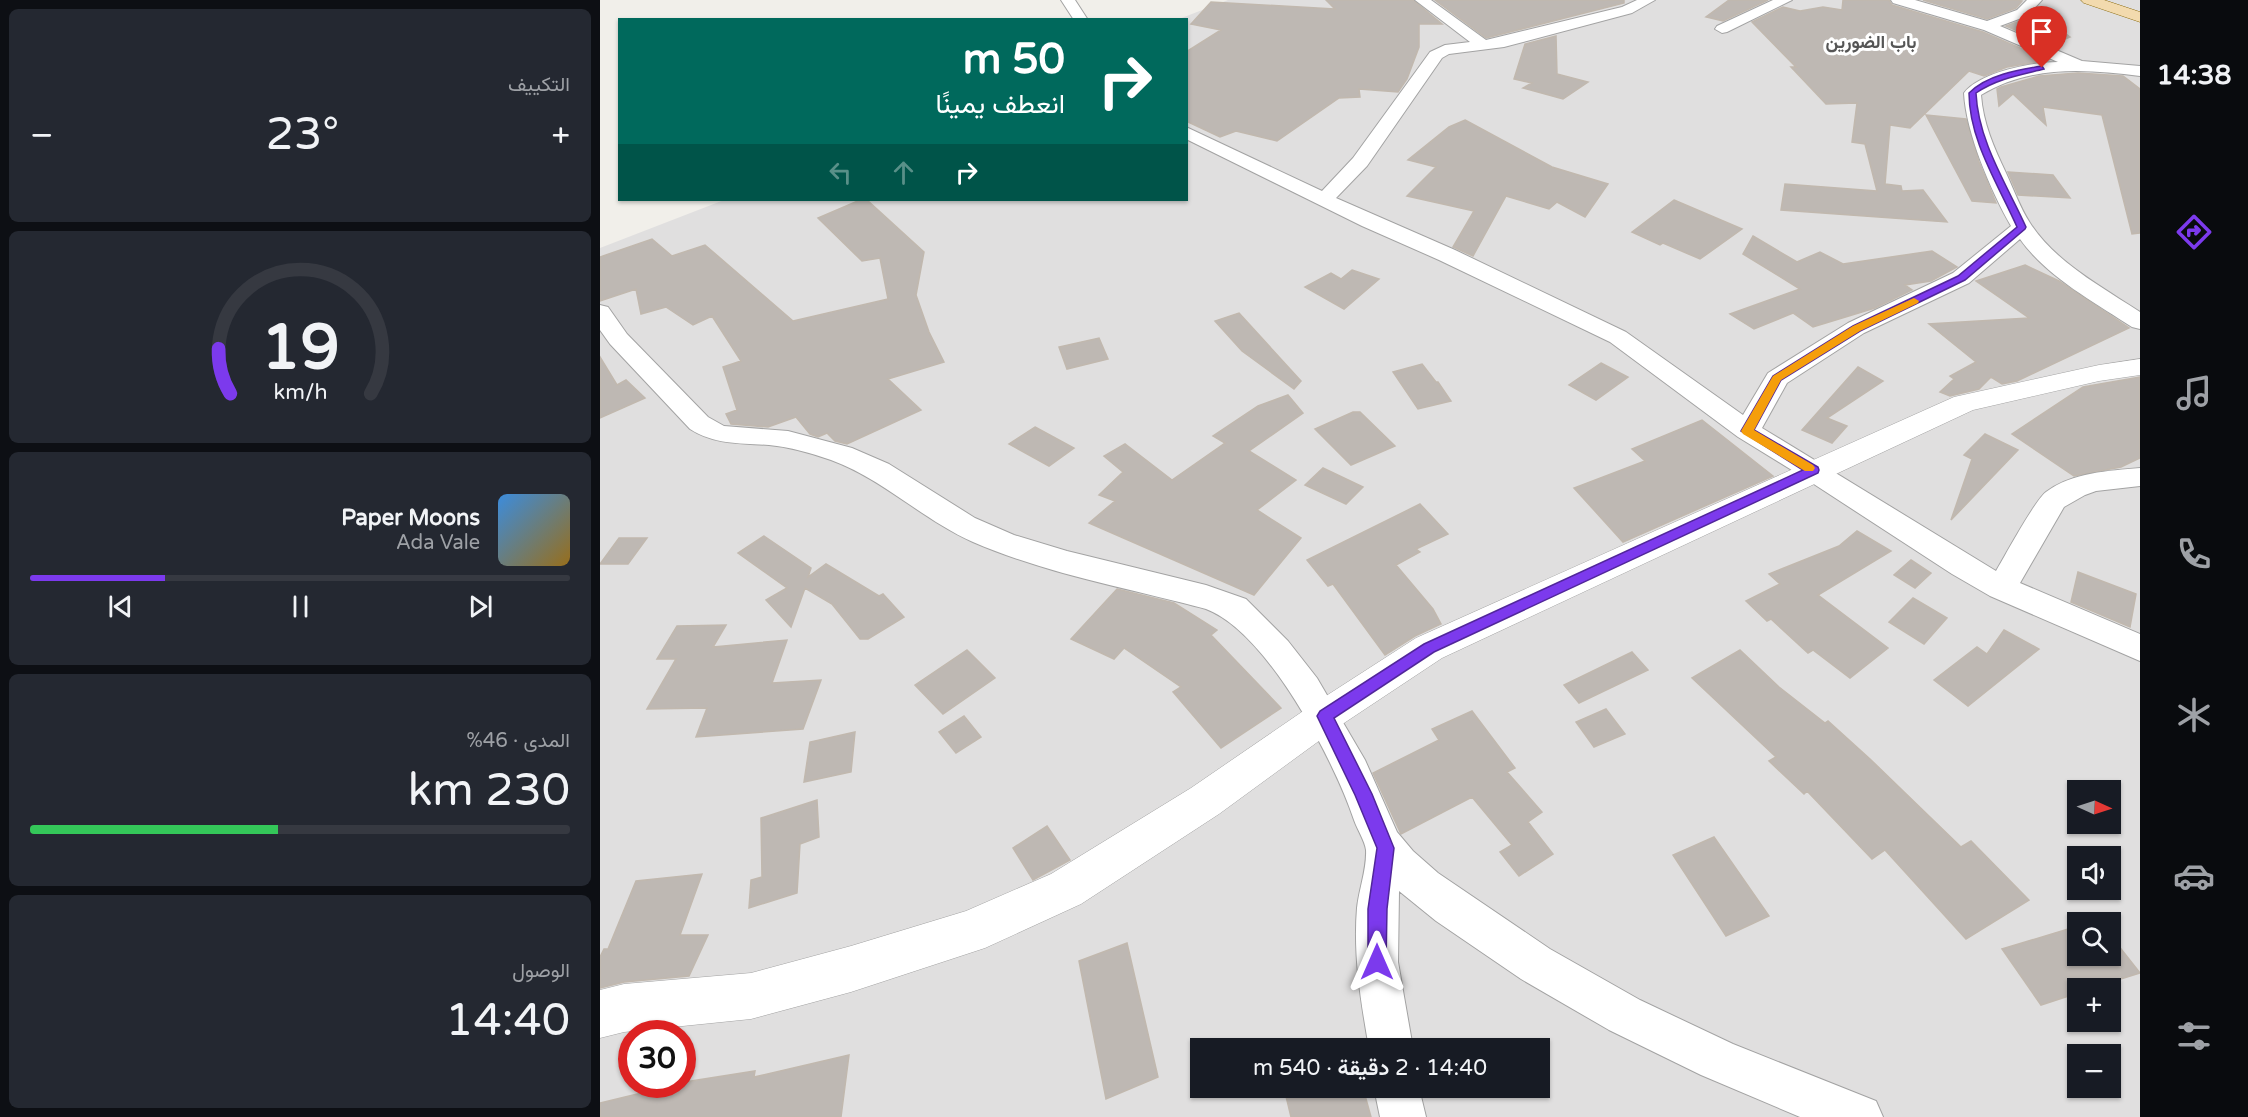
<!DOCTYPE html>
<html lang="ar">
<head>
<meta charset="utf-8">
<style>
  :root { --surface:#171b24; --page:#242831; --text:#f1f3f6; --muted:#9ea1a6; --line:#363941; --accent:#7c3aed }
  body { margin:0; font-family:"Varela Round",Vazirmatn,sans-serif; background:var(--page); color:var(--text); direction:rtl; height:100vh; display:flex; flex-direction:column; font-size:22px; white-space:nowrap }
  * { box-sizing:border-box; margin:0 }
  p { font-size:20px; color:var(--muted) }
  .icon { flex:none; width:33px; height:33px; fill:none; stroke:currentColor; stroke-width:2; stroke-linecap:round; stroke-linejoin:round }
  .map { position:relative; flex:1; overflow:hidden; direction:ltr }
  .panel { display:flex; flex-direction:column; gap:9px; padding:9px; background:#0d0f14; width:600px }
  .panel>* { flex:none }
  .hud { position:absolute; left:18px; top:18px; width:570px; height:183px; border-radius:0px; box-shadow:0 2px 4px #0004; direction:rtl; background:#00695c; color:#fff; overflow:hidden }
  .needle { width:39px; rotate:93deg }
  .buttons { position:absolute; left:1467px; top:780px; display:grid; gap:12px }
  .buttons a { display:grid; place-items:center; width:54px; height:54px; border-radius:0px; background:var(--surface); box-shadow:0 2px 4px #0004; font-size:30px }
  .speed { position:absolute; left:18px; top:1020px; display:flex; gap:12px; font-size:30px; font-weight:700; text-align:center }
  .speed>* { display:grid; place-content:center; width:78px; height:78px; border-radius:50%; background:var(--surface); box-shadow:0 2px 4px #0004; line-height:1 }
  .speed .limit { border:9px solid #d22; background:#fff; color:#111 }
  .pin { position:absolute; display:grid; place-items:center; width:51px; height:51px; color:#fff; margin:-62px -26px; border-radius:50% 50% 50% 0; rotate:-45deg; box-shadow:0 0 6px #0007 }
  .pin .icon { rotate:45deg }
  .me { position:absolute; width:66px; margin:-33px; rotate:0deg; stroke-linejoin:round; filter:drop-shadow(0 0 4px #0008) }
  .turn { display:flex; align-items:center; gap:21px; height:126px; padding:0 24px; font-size:27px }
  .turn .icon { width:78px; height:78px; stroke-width:2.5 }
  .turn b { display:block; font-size:42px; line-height:51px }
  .lanes { display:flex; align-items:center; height:57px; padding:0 24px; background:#0003; justify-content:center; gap:30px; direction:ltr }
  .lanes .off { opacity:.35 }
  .big { font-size:45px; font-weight:600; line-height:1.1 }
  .panel .tile { flex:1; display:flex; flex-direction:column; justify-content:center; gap:9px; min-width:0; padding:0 21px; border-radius:9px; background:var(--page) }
  .panel .dial { align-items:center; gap:0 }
  .dial svg { height:156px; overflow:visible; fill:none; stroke:var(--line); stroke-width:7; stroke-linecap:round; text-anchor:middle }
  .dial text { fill:var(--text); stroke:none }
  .song { display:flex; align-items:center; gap:18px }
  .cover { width:72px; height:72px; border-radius:9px; background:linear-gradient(135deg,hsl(210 70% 55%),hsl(40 70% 35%)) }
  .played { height:6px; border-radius:3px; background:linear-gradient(90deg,var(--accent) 25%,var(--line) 25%) }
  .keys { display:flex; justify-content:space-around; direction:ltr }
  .heat { display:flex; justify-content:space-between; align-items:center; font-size:33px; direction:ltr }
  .charge { height:9px; border-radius:4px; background:linear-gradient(90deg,#34c759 46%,var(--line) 0) }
  .trip { position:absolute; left:590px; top:1038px; width:360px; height:60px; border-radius:0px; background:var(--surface); box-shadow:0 2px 4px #0004; font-weight:600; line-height:60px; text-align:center; direction:rtl }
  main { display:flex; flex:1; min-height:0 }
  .tabs { display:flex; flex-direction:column; width:108px; justify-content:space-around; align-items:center; background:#090b0e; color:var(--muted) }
  .tabs .icon { width:42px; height:42px }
  .tabs .active { color:var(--accent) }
  .tabs b { font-size:27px; color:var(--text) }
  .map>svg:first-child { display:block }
  .residential { fill:#e0dfdf; fill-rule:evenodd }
  .building { fill:#beb8b3; stroke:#c1b8ae; stroke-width:1.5 }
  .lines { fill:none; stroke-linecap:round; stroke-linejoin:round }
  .minor-casing { stroke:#a3a3a3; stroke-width:2 }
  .tertiary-casing { stroke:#a3a3a3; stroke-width:1 }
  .primary-casing { stroke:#8d6e12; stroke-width:1 }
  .minor { fill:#fff; fill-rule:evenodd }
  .tertiary { fill:#fff; fill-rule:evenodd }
  .primary { fill:#f2daae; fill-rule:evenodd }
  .route { fill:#7c3aed; stroke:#51269a; stroke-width:1.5 }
  .slow { fill:#f59e0b }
  .labels { text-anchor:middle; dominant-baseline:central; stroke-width:6; stroke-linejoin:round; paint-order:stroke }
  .far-district-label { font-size:18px; font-weight:bold; fill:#555; stroke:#fff }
</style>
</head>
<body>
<main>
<nav class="tabs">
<b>14:38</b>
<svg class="icon active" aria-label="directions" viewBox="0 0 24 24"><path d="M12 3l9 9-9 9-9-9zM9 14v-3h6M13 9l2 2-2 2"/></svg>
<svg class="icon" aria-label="music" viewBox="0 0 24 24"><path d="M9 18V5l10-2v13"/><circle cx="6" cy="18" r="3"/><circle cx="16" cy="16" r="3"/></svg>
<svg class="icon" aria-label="phone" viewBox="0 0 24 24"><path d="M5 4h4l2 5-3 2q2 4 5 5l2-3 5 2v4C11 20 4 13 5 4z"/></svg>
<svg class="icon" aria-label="climate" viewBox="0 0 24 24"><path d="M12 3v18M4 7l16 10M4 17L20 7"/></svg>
<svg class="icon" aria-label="car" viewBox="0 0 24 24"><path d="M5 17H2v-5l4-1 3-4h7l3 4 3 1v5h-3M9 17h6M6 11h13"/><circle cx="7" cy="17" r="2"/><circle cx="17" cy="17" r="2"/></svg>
<svg class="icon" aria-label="filters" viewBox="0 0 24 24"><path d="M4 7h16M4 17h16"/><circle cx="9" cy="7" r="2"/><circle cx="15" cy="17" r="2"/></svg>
</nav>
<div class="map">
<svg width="1540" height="1117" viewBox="0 0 1540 1117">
  <rect width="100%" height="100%" fill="#f1efea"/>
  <path class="residential" d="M 628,0 L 1540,0 L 1540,1117 L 0,1117 L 0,248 L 124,200 L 586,200 L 586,20 L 579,19 ZM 1478,790 L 1510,790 L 1510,824 L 1478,824 ZM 1478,856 L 1510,856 L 1510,890 L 1478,890 ZM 1478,922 L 1510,922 L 1510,956 L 1478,956 ZM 1478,988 L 1510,988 L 1510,1022 L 1478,1022 ZM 32,1034 L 82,1034 L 82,1084 L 32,1084 ZM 600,1048 L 939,1048 L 939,1088 L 600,1088 ZM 1478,1054 L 1510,1054 L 1510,1088 L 1478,1088 Z"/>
  <path class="building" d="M 726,0 L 813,0 L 842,24 L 819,24 L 819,47 L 807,79 L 798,92 L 759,89 L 760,97 L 739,98 L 677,141 L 636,131 L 620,137 L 586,121 L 586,52 L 621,30 L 591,24 L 611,2 L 735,9 Z
    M 835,0 L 1024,0 L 1024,3 L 886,38 Z
    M 1129,0 L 1168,0 L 1123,21 L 1106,17 Z
    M 1243,0 L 1289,0 L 1292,5 L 1383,32 L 1448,60 L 1407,67 L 1384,76 L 1369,71 L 1310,128 L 1290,125 L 1285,184 L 1301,186 L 1302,191 L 1323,190 L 1347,222 L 1181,210 L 1185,184 L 1277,191 L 1265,144 L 1252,142 L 1257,103 L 1226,104 L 1191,67 L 1196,67 L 1152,22 L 1183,7 L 1200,11 L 1223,7 L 1242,10 Z
    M 1323,0 L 1417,0 L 1422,1 L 1416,8 L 1387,19 Z
    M 1435,11 L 1470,37 L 1450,45 L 1406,26 L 1428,18 Z
    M 956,36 L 957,74 L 988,82 L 963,99 L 923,88 L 932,83 L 914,79 L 925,44 Z
    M 1478,73 L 1523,76 L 1540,89 L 1540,233 L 1532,234 L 1502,115 L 1443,107 L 1446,125 L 1413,94 L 1399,106 L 1397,89 L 1401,87 L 1439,76 Z
    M 1326,115 L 1366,119 L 1379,162 L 1396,203 L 1372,201 Z
    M 865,120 L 952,167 L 1008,184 L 985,217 L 957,202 L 949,209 L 906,196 L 873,256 L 853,247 L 874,211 L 807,196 L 836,167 L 808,160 L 849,127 Z
    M 1408,172 L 1453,175 L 1470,198 L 1418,195 Z
    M 260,200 L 267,200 L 324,252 L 316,295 L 329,332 L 344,362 L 288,379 L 321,410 L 247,444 L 235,441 L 227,433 L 218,437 L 210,434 L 196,417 L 168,427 L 131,424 L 126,414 L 137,410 L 123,367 L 141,361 L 112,316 L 93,325 L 66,307 L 41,314 L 36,289 L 0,301 L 0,257 L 52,239 L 72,256 L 105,245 L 193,321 L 288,299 L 280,258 L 262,261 L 218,218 Z
    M 1074,200 L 1142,229 L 1100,259 L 1063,243 L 1060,245 L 1032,232 Z
    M 1153,236 L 1197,262 L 1220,252 L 1243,264 L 1332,251 L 1357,267 L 1331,281 L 1305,285 L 1312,290 L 1275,308 L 1213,327 L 1193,313 L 1154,329 L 1130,314 L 1200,289 L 1143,254 Z
    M 1425,265 L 1459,281 L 1529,328 L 1417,381 L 1402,384 L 1391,377 L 1379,389 L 1350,396 L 1340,392 L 1354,379 L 1350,376 L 1376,362 L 1329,324 L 1429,318 L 1376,281 Z
    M 752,270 L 779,279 L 744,309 L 705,287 L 731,273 L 741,279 Z
    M 639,313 L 701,381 L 694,389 L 642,351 L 615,321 Z
    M 499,338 L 508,359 L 467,369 L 459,347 Z
    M 0,357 L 17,385 L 26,380 L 45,398 L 0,418 Z
    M 1001,363 L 1028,377 L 996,400 L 969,385 Z
    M 822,364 L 836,382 L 838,382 L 851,401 L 818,409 L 793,372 Z
    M 1258,367 L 1283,381 L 1227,418 L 1247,426 L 1232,443 L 1202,430 Z
    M 1540,377 L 1540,458 L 1521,467 L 1474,476 L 1412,434 L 1483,387 Z
    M 688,395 L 703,413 L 649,451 L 696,480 L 657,510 L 701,538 L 654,595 L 489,523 L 515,501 L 499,495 L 523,472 L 504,456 L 525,444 L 572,480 L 625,443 L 613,436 L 658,406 Z
    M 753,412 L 760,412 L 795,446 L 751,465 L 715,429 Z
    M 1102,420 L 1173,476 L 1023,542 L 974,488 L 1045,461 L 1032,449 Z
    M 435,427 L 474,448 L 449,466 L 409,444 Z
    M 1385,434 L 1418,450 L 1351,520 L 1372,459 L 1364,455 Z
    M 723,468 L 763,487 L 746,504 L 705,485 Z
    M 820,504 L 848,534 L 816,549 L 820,552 L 796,565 L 833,609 L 841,624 L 815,636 L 785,655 L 733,584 L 728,586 L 707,560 Z
    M 1257,531 L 1291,551 L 1218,595 L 1288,648 L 1250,678 L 1213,650 L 1208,653 L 1171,619 L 1167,621 L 1146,601 L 1180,584 L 1169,574 L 1239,546 Z
    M 164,536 L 211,568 L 208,577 L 226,564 L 279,596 L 283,594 L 304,617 L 268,639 L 260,639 L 232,604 L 205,588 L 191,627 L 166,600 L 187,588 L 138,553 Z
    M 19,538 L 47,538 L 28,564 L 0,564 Z
    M 1311,560 L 1331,573 L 1315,588 L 1294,575 Z
    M 1478,572 L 1536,594 L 1530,627 L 1471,602 Z
    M 517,589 L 574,603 L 617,630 L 611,635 L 681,708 L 621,748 L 573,692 L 581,687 L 524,648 L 514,659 L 471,639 Z
    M 1313,598 L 1347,618 L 1324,644 L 1289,622 Z
    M 126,625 L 113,647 L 187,640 L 172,683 L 221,680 L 203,729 L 96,737 L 107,708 L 47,709 L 76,659 L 57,659 L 77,626 Z
    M 1404,630 L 1439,649 L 1368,706 L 1334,680 L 1377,647 L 1387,654 Z
    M 367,650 L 395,678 L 343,714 L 315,685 Z
    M 1140,650 L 1179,687 L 1225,723 L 1228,721 L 1270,759 L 1361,847 L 1371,841 L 1429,900 L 1366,939 L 1285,850 L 1272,859 L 1207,791 L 1204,794 L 1169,761 L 1176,757 L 1092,678 Z
    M 1032,652 L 1048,670 L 979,703 L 964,685 Z
    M 1006,709 L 1025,734 L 994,747 L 976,722 Z
    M 872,711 L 915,768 L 907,772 L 942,812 L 928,822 L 953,854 L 919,876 L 900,852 L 912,845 L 872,797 L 801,834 L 773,773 L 839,740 L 832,729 Z
    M 364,716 L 381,737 L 356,753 L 339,732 Z
    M 255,732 L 251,772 L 204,782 L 210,742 Z
    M 217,800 L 219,837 L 200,844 L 197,893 L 149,908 L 151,880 L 162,877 L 161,818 Z
    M 447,826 L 470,860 L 433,880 L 413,848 Z
    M 1114,837 L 1169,916 L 1126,936 L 1073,855 Z
    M 102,874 L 80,935 L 108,935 L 89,976 L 24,982 L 0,988 L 0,957 L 4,949 L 8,949 L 36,881 Z
    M 1478,926 L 1478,956 L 1510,956 L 1510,935 L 1540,973 L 1492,988 L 1478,988 L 1478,993 L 1441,1005 L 1402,949 Z
    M 527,943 L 558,1077 L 506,1099 L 479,961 Z
    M 249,1055 L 241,1117 L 0,1117 L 0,1103 L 91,1081 L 155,1071 L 154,1077 Z
    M 684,1088 L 763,1088 L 771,1117 L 691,1117 Z"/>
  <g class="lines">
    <defs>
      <path id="minor" d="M 461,0 L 475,0 L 488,20 L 474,20 Z
        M 815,0 L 831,0 L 886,40 L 1022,7 L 1037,0 L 1055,0 L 1032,13 L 904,47 L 849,54 L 842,58 L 767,166 L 736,198 L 855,250 L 1026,332 L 1143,415 L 1168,373 L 1248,323 L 1353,273 L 1411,226 C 1391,191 1366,133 1364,93 C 1380,72 1433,62 1458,62 L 1384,30 L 1293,3 L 1291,0 L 1315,0 L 1387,21 L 1417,10 L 1427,0 L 1442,0 L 1427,16 L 1400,26 L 1482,61 L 1540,66 L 1540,76 C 1485,69 1430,65 1381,95 C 1383,123 1394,148 1406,173 C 1414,190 1420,208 1430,223 C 1455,262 1502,287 1540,312 L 1540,329 L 1532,327 C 1494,302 1447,277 1420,239 L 1369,283 L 1264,333 L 1187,383 L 1162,428 L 1396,571 C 1405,556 1435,500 1446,492 C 1473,472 1508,471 1540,468 L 1540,486 L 1496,491 L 1485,495 L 1464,507 L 1420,583 L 1540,634 L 1540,661 L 1390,596 L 1352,574 L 1203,477 L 1138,437 L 1010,342 L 839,260 L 762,226 L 586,139 L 586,127 L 722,191 L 753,158 L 830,52 L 845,45 L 870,42 Z
        M 1173,0 L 1192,0 L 1127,32 L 1122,33 L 1115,29 L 1117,26 Z
        M 0,305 L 8,307 L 27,334 L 108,417 L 124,426 L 188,431 L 252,448 L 289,464 L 375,518 L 414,535 L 467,551 L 606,585 L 646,599 L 688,641 L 717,678 L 765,760 L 797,832 L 813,851 L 838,873 L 950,949 L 1040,1000 L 1133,1044 L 1276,1101 L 1283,1117 L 1200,1117 L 1101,1075 L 1009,1030 L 921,979 L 836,921 L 799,891 L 798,962 L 813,1048 L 769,1048 C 761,1003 753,955 757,908 C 759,889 767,869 766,850 C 765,841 757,829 754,820 C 734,760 667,632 606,609 C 528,588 447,574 373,542 C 323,520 283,479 231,460 C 211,453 190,447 169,445 C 141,443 115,445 90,429 L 10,344 L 0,330 Z
        M 774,1088 L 819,1088 L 826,1117 L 780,1117 Z"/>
      <path id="tertiary" d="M 1540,359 L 1540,375 L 1499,381 L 1373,410 L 842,658 L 738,727 L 619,814 L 481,904 L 385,948 L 251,992 L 151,1019 L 24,1032 L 0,1038 L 0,990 L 24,984 L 151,973 L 251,946 L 366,911 L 451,874 L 591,788 L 712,705 L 816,638 L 1354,397 L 1499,365 Z"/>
      <path id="primary" d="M 1481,0 L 1504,0 L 1540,12 L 1540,22 L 1484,3 Z"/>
    </defs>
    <use href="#minor" class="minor-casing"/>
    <use href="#tertiary" class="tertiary-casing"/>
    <use href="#primary" class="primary-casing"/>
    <use href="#minor" class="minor"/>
    <use href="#tertiary" class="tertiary"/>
    <use href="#primary" class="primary"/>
  </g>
  <path class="route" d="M 1442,66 L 1444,69 C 1420,75 1396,79 1376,93 C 1378,141 1407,185 1426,227 L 1425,229 L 1365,280 L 1260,331 L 1181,380 L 1154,430 L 1218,467 L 1219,470 L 1218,473 L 834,652 L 734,718 L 772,794 L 794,848 L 787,909 L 786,962 L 784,968 L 777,971 L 770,968 L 768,962 L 768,909 L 777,848 L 755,795 L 717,716 L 720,711 L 824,644 L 1203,470 L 1141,431 L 1173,376 L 1253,326 L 1358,276 L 1417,227 C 1398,184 1369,140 1369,93 C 1387,75 1417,70 1442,66 Z"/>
  <path class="slow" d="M 1314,298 L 1319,301 L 1318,303 L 1260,331 L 1181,380 L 1154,430 L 1213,465 L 1215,468 L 1213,471 L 1205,471 L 1143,434 L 1141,431 L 1173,376 L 1253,326 Z"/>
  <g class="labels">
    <g class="far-district-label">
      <text x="1271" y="42">باب الضورين</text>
    </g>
  </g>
</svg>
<div class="buttons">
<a><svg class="needle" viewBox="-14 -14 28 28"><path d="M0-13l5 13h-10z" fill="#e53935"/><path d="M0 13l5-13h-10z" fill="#9ea1a6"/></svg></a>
<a><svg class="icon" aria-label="sound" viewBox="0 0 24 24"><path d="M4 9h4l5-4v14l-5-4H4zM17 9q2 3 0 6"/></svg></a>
<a><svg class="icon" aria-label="search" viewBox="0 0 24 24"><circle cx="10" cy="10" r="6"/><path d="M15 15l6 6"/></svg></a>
<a>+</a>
<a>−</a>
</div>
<div class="speed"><div class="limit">30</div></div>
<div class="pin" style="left:1442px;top:68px;background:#d93025"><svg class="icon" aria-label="arrive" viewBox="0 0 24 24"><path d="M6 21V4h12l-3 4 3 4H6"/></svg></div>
<svg class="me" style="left:777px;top:962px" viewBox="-20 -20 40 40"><path d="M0-17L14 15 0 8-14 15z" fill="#7c3aed" stroke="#fff" stroke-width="4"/></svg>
<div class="trip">14:40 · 2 دقيقة · 540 m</div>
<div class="hud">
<div class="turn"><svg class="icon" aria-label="right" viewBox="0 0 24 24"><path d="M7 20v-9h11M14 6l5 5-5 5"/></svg><div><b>50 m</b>انعطف يمينًا</div></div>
<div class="lanes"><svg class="icon off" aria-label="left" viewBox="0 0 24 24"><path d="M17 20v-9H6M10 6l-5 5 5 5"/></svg><svg class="icon off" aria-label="ahead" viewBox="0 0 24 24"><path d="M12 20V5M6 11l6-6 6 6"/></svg><svg class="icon" aria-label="right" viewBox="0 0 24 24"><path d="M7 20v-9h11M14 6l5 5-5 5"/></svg></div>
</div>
</div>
<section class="panel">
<div class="tile"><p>التكييف</p>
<div class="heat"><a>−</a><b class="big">23°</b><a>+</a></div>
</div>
<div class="tile dial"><svg viewBox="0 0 100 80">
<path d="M14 69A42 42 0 1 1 86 69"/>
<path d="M14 69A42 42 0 0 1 8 46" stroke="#7c3aed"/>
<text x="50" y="56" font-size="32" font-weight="700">19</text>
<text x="50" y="72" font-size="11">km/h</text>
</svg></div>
<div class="tile">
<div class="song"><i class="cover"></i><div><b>Paper Moons</b><p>Ada Vale</p></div></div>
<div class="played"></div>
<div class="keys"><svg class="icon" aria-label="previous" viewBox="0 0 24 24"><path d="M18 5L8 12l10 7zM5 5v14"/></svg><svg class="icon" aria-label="pause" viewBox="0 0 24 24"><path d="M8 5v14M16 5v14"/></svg><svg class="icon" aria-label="next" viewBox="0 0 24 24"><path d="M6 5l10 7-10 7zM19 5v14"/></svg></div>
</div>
<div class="tile"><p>المدى · 46%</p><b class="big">230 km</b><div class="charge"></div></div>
<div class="tile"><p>الوصول</p><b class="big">14:40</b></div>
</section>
</main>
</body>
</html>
